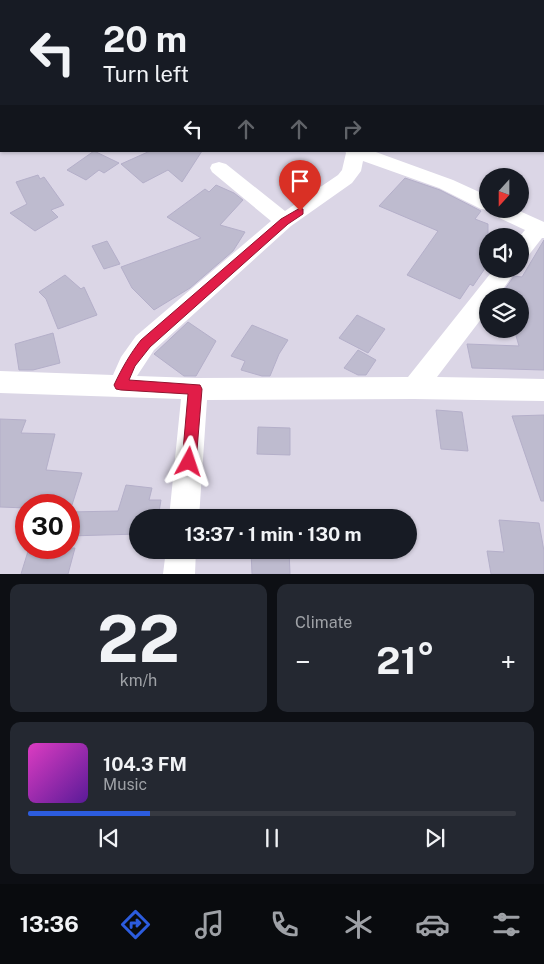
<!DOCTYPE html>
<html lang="en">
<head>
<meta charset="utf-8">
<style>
  :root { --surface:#171b24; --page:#242831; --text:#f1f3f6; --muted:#9ea1a6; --line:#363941; --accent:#2c5cde }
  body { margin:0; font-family:"Public Sans",sans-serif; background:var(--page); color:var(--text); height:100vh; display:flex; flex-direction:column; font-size:19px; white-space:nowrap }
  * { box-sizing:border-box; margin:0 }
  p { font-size:16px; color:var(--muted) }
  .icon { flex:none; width:28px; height:28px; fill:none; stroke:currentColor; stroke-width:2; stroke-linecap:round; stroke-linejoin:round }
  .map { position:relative; height:574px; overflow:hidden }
  .sheet { display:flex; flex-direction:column; gap:10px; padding:10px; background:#0d0f14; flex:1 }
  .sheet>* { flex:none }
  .hud { position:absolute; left:0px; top:0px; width:545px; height:152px; box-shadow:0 1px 4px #0004; background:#171b24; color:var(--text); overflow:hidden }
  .needle { width:32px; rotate:201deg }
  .tools { position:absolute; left:479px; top:168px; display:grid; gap:10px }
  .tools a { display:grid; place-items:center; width:50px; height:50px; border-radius:50%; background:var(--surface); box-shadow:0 1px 4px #0004; font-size:25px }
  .speed { position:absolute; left:15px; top:494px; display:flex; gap:10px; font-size:25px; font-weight:700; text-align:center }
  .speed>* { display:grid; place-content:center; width:65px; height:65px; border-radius:50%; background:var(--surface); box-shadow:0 1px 4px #0004; line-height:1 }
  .speed .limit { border:8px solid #d22; background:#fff; color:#111 }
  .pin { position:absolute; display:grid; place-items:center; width:42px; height:42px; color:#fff; margin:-51px -21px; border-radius:50% 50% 50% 0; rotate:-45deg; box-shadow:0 0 5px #0007 }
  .pin .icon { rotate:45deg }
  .me { position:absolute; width:55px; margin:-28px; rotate:5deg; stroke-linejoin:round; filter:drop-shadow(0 0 4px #0008) }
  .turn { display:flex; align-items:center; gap:18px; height:105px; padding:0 20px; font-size:22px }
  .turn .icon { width:65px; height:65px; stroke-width:2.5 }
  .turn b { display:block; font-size:35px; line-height:42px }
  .lanes { display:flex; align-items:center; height:48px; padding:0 20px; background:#0003; justify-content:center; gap:25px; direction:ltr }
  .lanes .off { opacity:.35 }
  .big { font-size:38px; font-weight:700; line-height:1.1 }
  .sheet .widget { flex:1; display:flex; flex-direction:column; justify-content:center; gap:8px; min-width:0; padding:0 18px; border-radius:10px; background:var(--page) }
  .sheet .dial { align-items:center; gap:0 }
  .dial b { font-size:65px; line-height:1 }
  .song { display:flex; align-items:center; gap:15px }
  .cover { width:60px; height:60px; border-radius:8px; background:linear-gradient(135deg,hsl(310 70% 55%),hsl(270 70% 35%)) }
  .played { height:5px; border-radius:2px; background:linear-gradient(90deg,var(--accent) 25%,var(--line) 25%) }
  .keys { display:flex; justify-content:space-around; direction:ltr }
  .heat { display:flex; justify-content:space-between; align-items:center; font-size:28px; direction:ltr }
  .sheet .tiles { flex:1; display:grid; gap:10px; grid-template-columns:1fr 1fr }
  .widget:last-child { grid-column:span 2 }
  .trip { position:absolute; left:129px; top:509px; width:288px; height:50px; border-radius:25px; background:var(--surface); box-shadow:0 1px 4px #0004; font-weight:700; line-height:50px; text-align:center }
  .menu { display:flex; height:80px; justify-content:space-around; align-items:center; background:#090b0e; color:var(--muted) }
  .menu .icon { width:35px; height:35px }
  .menu .on { color:var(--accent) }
  .menu b { font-size:22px; color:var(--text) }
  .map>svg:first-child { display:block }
  .residential { fill:#dbd6e6; fill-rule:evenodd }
  .building { fill:#bebbcf; stroke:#b4afc9 }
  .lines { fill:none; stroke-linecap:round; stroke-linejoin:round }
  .minor { fill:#fff; fill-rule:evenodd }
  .route { fill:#e11d48; stroke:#92132f }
</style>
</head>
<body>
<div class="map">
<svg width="544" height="574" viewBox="0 0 544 574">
  <rect width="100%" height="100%" fill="#e7e4ef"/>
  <path class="residential" d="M 0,0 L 544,0 L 544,574 L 0,574 ZM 1,1 L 544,1 L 544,151 L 1,151 ZM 488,176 L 520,176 L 520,209 L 488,209 ZM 488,236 L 520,236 L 520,269 L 488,269 ZM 488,296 L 520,296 L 520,329 L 488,329 ZM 26,505 L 69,505 L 69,548 L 26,548 ZM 138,518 L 408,518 L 408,550 L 138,550 Z"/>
  <path class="building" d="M 94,151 L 119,163 L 104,173 L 99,170 L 86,180 L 67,170 Z
    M 150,151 L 202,151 L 182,182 L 168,170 L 143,183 L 121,164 Z
    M 38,175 L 40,179 L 44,177 L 64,205 L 51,210 L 58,217 L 35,231 L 10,213 L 27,204 L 16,182 Z
    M 405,178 L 440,190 L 481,211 L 475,219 L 488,224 L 488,264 L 473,286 L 470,284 L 460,299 L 407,275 L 438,231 L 379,206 Z
    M 216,185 L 234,193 L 243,200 L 220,225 L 245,232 L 233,251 L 190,288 L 154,310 L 132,288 L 121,267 L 201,238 L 167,217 L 205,189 L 209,192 Z
    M 544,240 L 544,370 L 472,368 L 467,344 L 519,346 L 514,329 L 520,329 L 520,292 L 506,291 L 505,289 L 514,276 L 522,277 Z
    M 107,241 L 120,264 L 104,269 L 92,246 Z
    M 65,275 L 81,289 L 84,287 L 97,315 L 58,329 L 46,299 L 39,292 Z
    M 357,315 L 385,329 L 368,353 L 339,338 Z
    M 188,322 L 216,341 L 196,376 L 184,376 L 154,354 Z
    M 252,325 L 288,340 L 279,354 L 270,376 L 262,376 L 241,370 L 245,361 L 231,356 Z
    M 53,333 L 60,363 L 33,370 L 19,370 L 15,344 Z
    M 358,350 L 376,360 L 366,375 L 358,375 L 344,368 Z
    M 436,410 L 462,412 L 468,451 L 441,449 Z
    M 544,415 L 544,501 L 541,501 L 512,416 Z
    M 0,419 L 26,420 L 21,433 L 55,434 L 46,470 L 82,473 L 72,505 L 26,505 L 26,508 L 0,507 Z
    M 258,427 L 290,428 L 290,455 L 257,454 Z
    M 126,485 L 152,488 L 149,500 L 161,500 L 158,518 L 138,518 L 138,534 L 69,536 L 69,512 L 118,511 Z
    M 499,520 L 539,523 L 544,551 L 544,574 L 491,574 L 487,551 L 504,552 Z
    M 29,548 L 75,548 L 68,574 L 21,574 Z
    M 251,550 L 289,550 L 290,574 L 252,574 Z"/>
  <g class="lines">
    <path class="minor" d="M 0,70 L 1,70 L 1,80 L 0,80 Z
      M 345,151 L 373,151 L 453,180 L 488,196 L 488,209 L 515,209 L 544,222 L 544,238 L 542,238 L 528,256 L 520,259 L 520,236 L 525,230 L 491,214 L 489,210 L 481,209 L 439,188 L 363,161 L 361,171 L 352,183 L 291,226 L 154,350 L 137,376 L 195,378 L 408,377 L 494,269 L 517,269 L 498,296 L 488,296 L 488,310 L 437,377 L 544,379 L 544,401 L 414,399 L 207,400 L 199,518 L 169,518 L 181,399 L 0,393 L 0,371 L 113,375 L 121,357 L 136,336 L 271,221 L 212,172 L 210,168 L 212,164 L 219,162 L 226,164 L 285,211 L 338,175 L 342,170 L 346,153 Z
      M 166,550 L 196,550 L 195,574 L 163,574 Z"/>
  </g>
  <path class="route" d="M 300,208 L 303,209 L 303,214 L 288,224 L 150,347 L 135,366 L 129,380 L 200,385 L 202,389 L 196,462 L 194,467 L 189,469 L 184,467 L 182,462 L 188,394 L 121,390 L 116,389 L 114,385 C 122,368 130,354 141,340 L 281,219 Z"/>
</svg>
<div class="tools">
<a><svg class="needle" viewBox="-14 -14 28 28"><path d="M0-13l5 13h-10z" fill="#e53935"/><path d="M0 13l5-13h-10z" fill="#9ea1a6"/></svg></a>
<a><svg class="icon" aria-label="sound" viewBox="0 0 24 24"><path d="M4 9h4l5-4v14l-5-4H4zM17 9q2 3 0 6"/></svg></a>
<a><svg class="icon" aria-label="layers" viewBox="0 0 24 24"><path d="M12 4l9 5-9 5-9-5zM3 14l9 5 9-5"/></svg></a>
</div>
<div class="speed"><div class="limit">30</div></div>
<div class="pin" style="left:300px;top:211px;background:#d93025"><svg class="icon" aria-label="arrive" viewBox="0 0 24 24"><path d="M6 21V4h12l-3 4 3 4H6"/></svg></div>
<svg class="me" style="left:189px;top:462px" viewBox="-20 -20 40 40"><path d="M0-17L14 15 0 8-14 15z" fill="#e11d48" stroke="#fff" stroke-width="4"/></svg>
<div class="trip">13:37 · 1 min · 130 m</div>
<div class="hud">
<div class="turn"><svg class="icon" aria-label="left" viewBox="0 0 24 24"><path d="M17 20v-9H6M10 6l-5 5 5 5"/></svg><div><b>20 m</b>Turn left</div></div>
<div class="lanes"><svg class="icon" aria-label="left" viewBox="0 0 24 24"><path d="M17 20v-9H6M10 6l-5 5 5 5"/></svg><svg class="icon off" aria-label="ahead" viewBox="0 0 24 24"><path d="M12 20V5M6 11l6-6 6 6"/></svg><svg class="icon off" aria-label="ahead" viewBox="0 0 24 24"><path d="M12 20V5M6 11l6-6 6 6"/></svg><svg class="icon off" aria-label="right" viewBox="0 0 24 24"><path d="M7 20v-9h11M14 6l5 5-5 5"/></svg></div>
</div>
</div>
<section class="sheet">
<div class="tiles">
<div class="widget dial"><b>22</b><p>km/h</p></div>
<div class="widget"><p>Climate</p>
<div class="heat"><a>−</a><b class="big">21°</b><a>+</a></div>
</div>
<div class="widget">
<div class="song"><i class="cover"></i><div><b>104.3 FM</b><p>Music</p></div></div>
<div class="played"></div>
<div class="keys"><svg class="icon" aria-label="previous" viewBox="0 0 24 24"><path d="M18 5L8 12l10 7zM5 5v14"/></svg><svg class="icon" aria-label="pause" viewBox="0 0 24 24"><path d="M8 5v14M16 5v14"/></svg><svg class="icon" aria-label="next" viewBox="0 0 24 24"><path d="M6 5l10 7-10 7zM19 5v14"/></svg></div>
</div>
</div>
</section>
<nav class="menu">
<b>13:36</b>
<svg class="icon on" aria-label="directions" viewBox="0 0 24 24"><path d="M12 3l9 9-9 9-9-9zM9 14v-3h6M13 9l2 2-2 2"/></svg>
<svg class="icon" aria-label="music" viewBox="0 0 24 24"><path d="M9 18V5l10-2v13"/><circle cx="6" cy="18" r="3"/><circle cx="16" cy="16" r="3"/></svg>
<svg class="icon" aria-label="phone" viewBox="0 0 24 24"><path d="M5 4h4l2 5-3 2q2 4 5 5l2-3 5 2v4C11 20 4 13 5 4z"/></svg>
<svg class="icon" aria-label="climate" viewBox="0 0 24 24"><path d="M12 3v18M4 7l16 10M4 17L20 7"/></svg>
<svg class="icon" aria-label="car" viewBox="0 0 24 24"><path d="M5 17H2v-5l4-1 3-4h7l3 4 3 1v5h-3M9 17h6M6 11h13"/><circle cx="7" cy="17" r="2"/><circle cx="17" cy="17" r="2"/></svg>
<svg class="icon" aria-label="filters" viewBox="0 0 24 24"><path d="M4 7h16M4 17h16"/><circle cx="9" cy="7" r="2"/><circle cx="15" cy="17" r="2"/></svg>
</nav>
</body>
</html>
